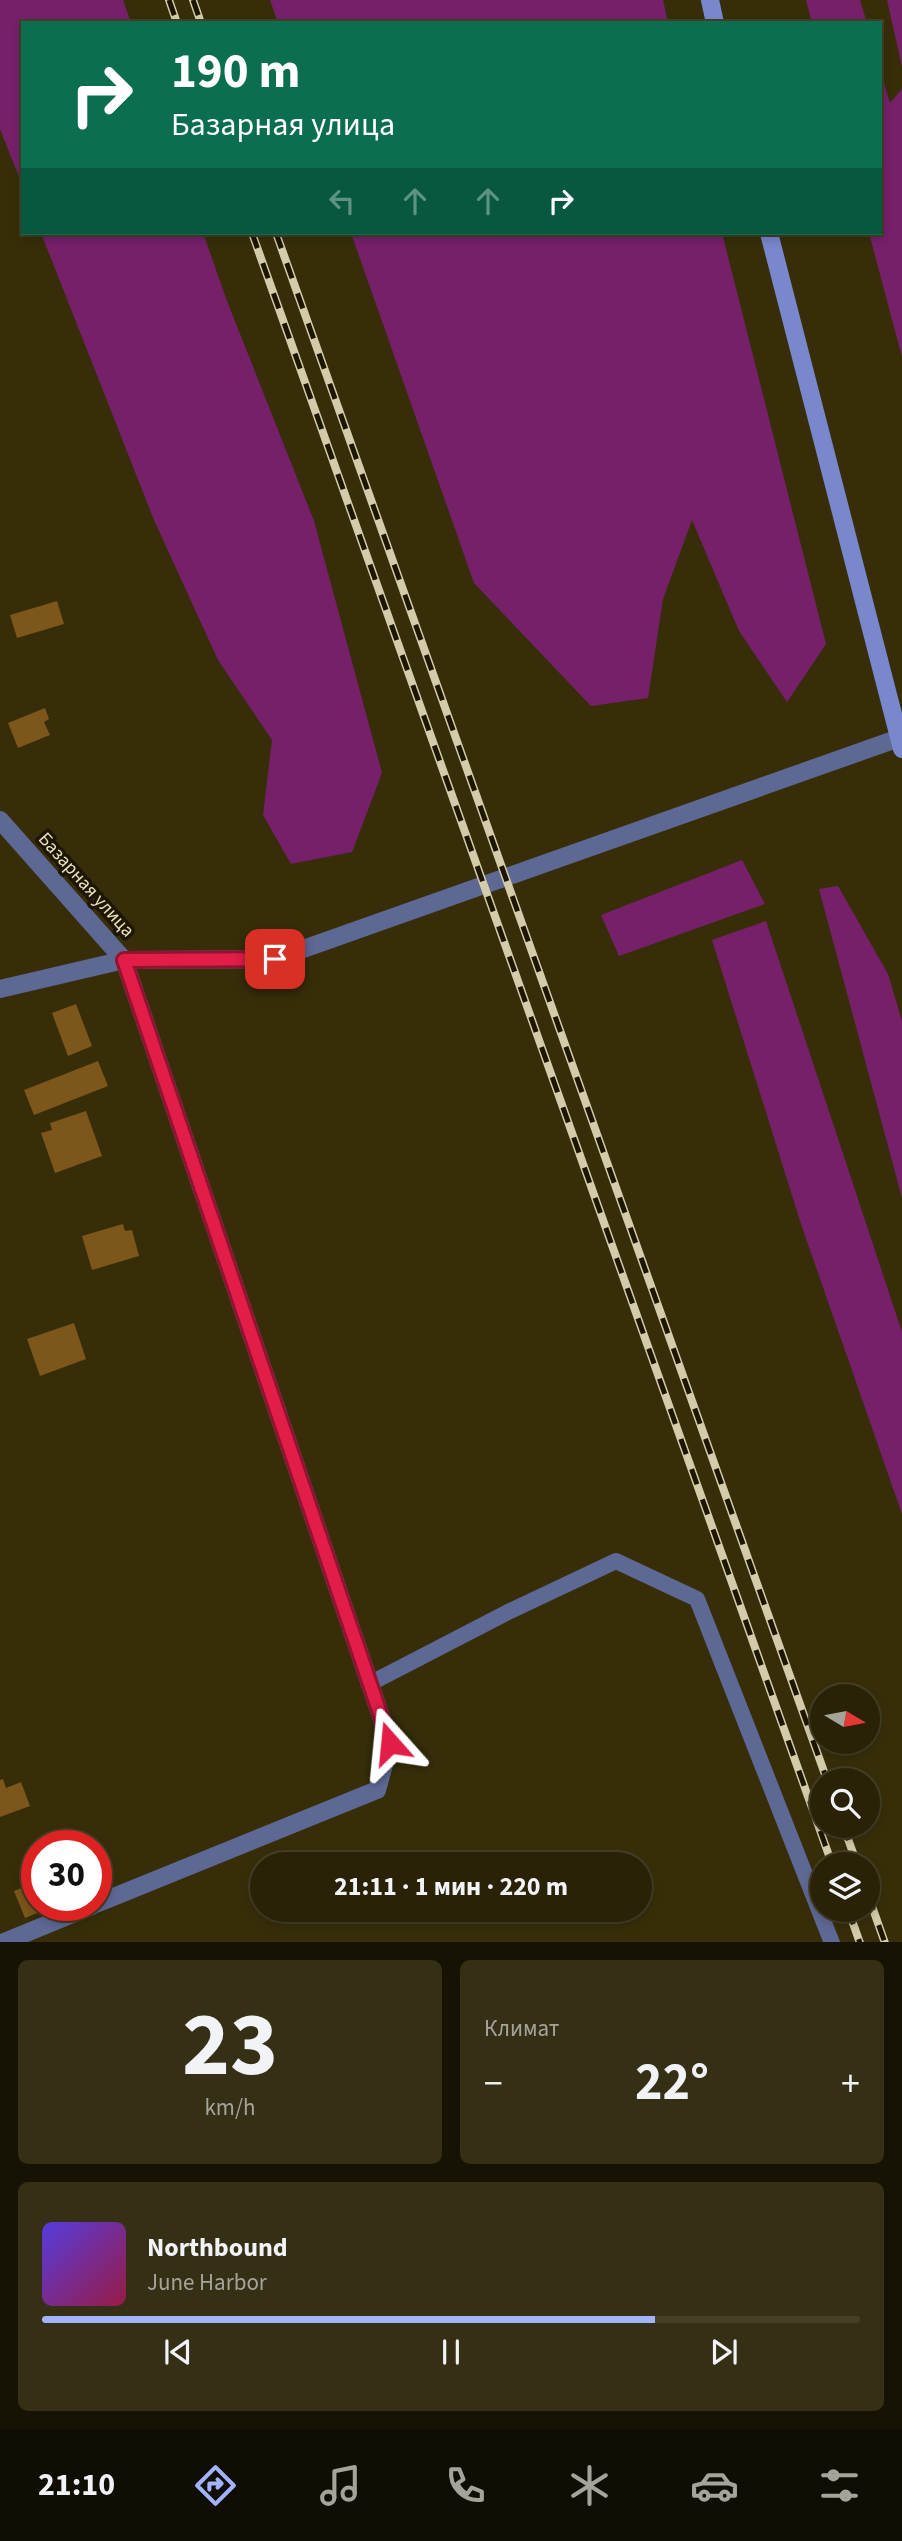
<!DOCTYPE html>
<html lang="ru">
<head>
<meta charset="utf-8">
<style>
  :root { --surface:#292207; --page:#352f15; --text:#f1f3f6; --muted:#a5a49b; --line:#453f28; --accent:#a2b2fd }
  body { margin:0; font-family:"Source Sans 3",sans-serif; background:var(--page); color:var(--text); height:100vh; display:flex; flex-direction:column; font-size:26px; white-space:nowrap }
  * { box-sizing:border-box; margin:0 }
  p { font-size:23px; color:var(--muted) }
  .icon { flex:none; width:38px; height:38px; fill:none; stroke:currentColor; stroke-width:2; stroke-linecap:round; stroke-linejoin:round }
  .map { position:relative; height:1942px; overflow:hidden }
  .sheet { display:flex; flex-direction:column; gap:18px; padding:18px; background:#171304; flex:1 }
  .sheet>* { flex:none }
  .banner { position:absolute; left:21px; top:21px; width:861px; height:214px; border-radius:0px; box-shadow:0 4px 10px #0003,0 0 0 2px var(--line); background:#0b6e4f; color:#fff; overflow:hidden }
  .needle { width:46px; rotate:100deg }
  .buttons { position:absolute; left:810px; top:1684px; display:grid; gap:14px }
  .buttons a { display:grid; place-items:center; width:70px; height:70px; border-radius:50%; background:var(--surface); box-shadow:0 4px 10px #0003,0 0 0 2px var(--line); font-size:35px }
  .speed { position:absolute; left:21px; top:1830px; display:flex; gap:14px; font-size:35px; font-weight:700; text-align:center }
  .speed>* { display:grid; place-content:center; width:91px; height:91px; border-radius:50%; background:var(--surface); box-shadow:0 4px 10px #0003,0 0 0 2px var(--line); line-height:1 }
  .speed .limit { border:10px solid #d22; background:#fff; color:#111 }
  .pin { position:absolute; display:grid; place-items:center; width:60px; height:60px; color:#fff; margin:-30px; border-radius:14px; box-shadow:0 4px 10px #0006 }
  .me { position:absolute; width:77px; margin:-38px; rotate:342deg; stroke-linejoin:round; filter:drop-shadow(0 0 5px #0008) }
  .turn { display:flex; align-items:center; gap:24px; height:147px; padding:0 35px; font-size:32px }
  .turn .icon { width:91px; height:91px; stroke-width:2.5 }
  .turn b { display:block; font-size:49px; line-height:60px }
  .lanes { display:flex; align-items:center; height:66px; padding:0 35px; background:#0003; justify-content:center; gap:35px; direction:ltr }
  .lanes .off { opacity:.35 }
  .big { font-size:52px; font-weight:700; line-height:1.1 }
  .sheet .widget { flex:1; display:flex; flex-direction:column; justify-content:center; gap:10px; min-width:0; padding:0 24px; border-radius:10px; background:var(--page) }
  .sheet .dial { align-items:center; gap:0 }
  .dial b { font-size:91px; line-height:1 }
  .song { display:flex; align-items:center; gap:21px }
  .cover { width:84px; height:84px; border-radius:10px; background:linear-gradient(135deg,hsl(250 70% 55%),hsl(340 70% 35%)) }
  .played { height:7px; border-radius:4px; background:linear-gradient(90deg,var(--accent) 75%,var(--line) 75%) }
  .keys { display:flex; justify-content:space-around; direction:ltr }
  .heat { display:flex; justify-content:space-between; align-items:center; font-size:38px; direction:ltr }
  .sheet .tiles { flex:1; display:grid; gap:18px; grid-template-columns:1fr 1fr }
  .widget:last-child { grid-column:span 2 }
  .trip { position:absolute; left:250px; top:1852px; width:402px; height:70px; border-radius:35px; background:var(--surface); box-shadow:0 4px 10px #0003,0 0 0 2px var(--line); font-weight:700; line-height:70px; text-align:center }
  .tabs { display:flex; height:112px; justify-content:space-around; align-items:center; background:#100e03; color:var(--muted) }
  .tabs .icon { width:49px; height:49px }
  .tabs .on { color:var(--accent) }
  .tabs b { font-size:32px; color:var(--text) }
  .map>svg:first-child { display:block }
  .green { fill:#76206a }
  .building { fill:#7c561a }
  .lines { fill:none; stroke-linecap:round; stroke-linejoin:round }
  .service { stroke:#5e6894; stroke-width:16 }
  .minor { stroke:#5e6894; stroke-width:18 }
  .secondary { stroke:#7987cd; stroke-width:18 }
  .rail-casing { stroke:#d4cbaa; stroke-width:8 }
  .rail { stroke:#1d1600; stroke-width:5; stroke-dasharray:16; stroke-linecap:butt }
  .route-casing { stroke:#92132f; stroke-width:18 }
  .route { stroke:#e11d48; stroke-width:12 }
  .labels { text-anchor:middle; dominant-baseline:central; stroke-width:7; stroke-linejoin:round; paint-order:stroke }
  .street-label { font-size:19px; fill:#e9e0bf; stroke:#1d1600 }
</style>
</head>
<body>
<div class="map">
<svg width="902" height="1943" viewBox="0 0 902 1943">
  <rect width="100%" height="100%" fill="#372e09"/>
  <path class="green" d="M 0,0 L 123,0 L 131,23 L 23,23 L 23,187 L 0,129 Z
    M 270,0 L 663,0 L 668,23 L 278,23 Z
    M 806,0 L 860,0 L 867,23 L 812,23 Z
    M 887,0 L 902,0 L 902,67 Z
    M 880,70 L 890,103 L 902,89 L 902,357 L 869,233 L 880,233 Z
    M 41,233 L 203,233 L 227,301 L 314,521 L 382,773 L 352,852 L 291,864 L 263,815 L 272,740 L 218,660 L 154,520 Z
    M 351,233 L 722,233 L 826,644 L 787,702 L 739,631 L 692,520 L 663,599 L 648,698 L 591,706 L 474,583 Z
    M 742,860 L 765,904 L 619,956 L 601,915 Z
    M 838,886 L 888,974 L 902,1021 L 902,1198 L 819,889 Z
    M 766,921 L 902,1332 L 902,1514 L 801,1224 L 712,940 Z"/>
  <path class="building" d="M 57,601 L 64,624 L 17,638 L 10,615 Z
    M 45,708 L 49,719 L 44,722 L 50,735 L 18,748 L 8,723 Z
    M 76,1004 L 92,1046 L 68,1056 L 52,1013 Z
    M 98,1061 L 108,1086 L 34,1115 L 24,1090 Z
    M 86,1111 L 102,1156 L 55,1173 L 41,1133 L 52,1130 L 50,1123 Z
    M 123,1224 L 125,1231 L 132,1230 L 139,1256 L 92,1270 L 82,1236 Z
    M 74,1323 L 86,1359 L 40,1376 L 27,1339 Z
    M 3,1779 L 6,1788 L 21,1782 L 30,1806 L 0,1817 L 0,1780 Z
    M 37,1876 L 37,1906 L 54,1906 L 25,1918 L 14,1891 L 27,1886 L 25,1880 Z"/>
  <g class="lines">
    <path class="service" d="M 371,1683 L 508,1612 L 616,1561 L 697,1599 L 832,1943"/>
    <path class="minor" d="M 0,820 L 124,960 L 275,959 L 902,737
      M 0,989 L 124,960 L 390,1743 L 377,1790 L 96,1904
      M 2,1943 L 92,1906"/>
    <path class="secondary" d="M 710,0 L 715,23
      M 769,233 L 902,749"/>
    <defs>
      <path id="rail" d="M 169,0 L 177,23
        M 193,0 L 201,23
        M 252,233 L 832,1864
        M 276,233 L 827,1780
        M 843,1825 L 857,1864
        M 868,1895 L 885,1943
        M 848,1909 L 860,1943"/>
    </defs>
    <use href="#rail" class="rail-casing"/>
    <use href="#rail" class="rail"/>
  </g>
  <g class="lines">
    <defs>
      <path id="route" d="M 275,959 L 124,960 L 390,1743"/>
    </defs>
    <use href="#route" class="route-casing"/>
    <use href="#route" class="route"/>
  </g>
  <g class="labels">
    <g class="street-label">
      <text transform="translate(86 885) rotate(48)">Базарная улица</text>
    </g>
  </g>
</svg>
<div class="buttons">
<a><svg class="needle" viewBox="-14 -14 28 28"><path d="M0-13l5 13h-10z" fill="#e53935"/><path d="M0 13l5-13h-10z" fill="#a5a49b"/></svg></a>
<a><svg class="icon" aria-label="search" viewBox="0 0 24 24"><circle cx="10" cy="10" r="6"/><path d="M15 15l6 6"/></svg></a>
<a><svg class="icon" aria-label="layers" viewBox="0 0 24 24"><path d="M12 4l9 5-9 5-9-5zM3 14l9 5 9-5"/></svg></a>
</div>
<div class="speed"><div class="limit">30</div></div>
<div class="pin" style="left:275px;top:959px;background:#d93025"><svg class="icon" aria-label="arrive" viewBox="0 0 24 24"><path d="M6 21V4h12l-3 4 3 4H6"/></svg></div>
<svg class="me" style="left:390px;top:1743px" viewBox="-20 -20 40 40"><path d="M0-17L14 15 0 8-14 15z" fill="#e11d48" stroke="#fff" stroke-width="4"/></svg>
<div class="trip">21:11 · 1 мин · 220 m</div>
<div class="banner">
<div class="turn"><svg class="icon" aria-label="right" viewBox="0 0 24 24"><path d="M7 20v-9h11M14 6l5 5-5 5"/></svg><div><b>190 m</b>Базарная улица</div></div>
<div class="lanes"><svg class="icon off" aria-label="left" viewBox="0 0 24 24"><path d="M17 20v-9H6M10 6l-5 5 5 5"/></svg><svg class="icon off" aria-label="ahead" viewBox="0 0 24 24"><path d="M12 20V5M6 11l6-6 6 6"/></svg><svg class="icon off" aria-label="ahead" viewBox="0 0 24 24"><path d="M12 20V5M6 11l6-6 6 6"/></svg><svg class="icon" aria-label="right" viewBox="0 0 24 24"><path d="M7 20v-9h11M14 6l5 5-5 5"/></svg></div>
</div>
</div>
<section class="sheet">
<div class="tiles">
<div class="widget dial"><b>23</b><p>km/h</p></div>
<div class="widget"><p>Климат</p>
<div class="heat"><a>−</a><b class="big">22°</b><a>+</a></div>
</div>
<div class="widget">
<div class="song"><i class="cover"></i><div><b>Northbound</b><p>June Harbor</p></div></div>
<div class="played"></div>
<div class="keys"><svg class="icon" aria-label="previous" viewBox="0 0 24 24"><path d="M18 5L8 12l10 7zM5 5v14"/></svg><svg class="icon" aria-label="pause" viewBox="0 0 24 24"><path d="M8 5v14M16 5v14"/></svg><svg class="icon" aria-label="next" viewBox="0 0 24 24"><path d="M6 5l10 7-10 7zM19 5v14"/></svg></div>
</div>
</div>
</section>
<nav class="tabs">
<b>21:10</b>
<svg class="icon on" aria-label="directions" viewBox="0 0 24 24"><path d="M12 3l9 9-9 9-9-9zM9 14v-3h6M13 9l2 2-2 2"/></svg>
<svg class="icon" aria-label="music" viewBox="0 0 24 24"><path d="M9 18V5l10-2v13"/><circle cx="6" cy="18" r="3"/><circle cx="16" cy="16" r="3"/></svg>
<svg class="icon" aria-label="phone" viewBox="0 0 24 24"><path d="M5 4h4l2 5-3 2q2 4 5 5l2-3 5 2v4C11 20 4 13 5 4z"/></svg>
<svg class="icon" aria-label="climate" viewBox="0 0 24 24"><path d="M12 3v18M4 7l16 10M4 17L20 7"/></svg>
<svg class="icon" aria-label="car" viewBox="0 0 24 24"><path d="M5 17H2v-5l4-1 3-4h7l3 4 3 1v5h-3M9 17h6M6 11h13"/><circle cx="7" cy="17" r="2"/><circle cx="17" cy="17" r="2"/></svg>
<svg class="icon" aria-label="filters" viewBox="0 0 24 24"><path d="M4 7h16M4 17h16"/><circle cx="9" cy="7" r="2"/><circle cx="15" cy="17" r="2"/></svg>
</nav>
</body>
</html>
